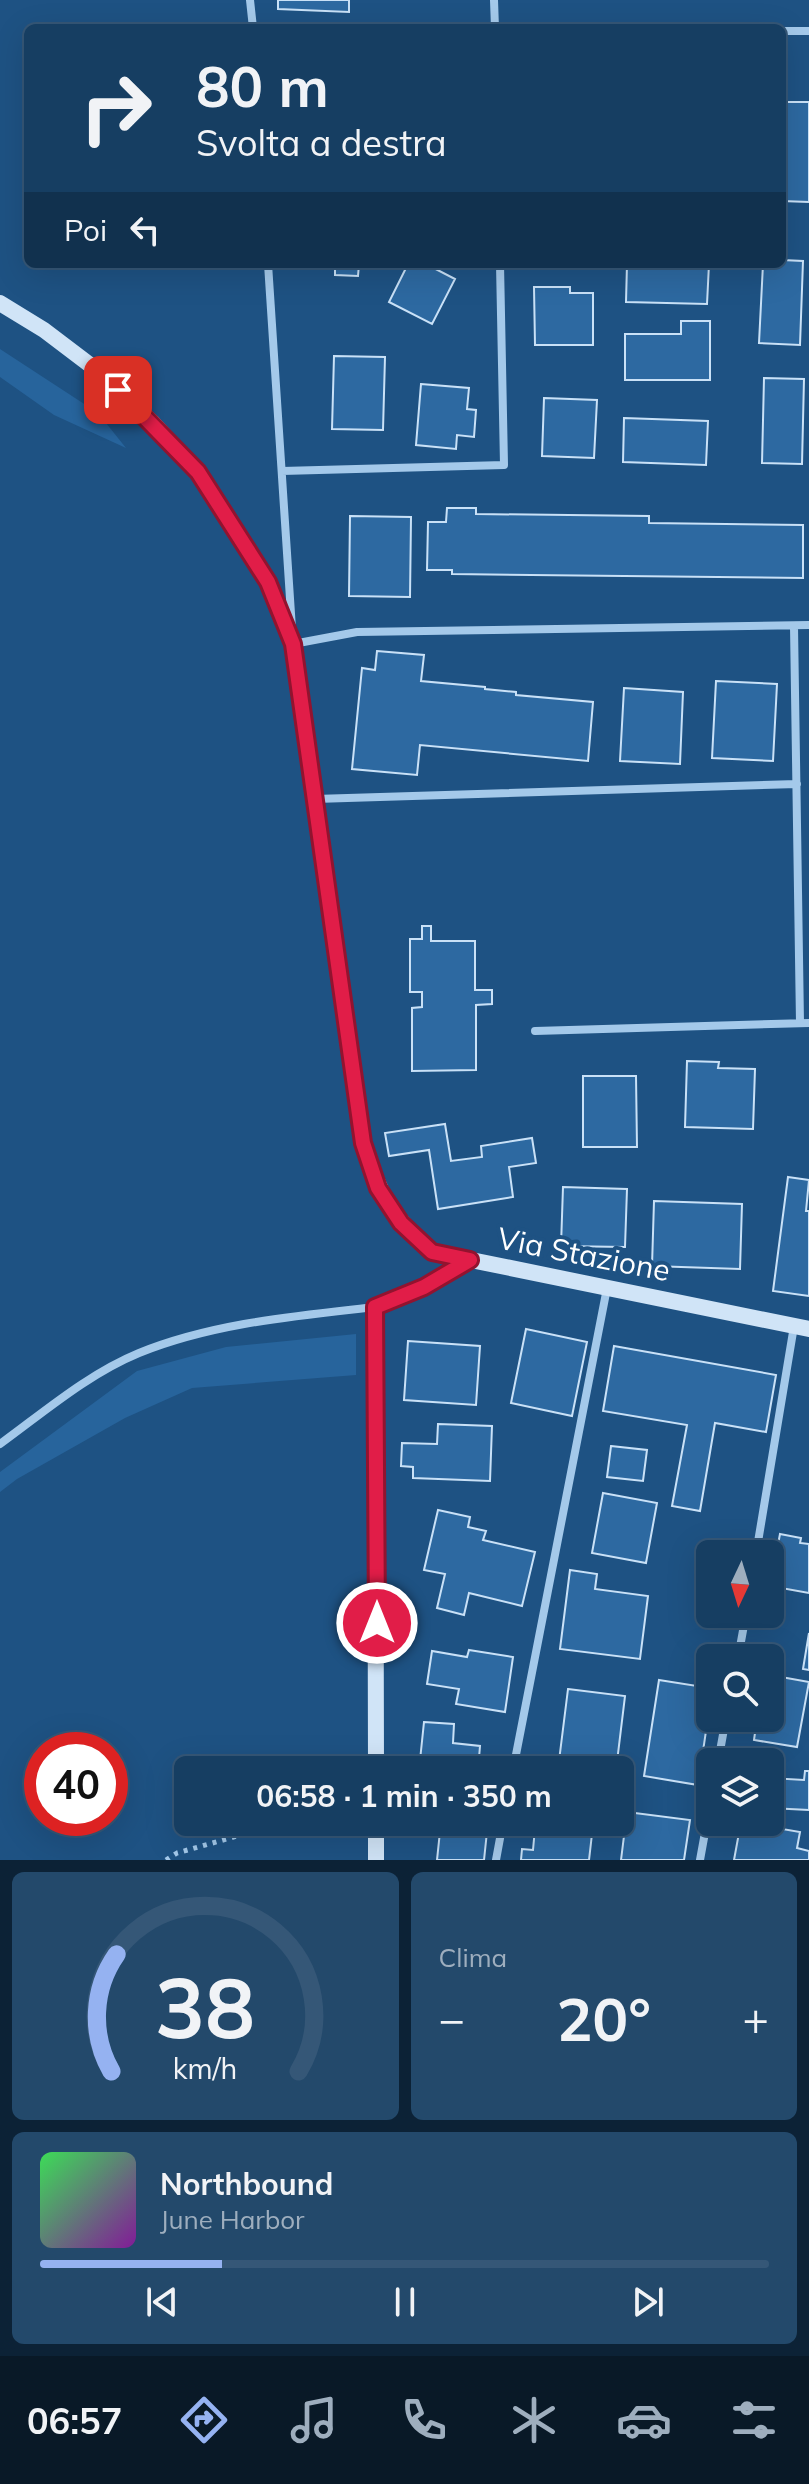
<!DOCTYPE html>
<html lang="it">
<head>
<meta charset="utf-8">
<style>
  :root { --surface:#163e62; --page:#23496b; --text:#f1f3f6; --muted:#9eaebe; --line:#355777; --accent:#95b2f1 }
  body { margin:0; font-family:Mulish,sans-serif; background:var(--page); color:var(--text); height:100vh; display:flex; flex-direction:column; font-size:30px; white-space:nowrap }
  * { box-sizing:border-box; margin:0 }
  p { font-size:26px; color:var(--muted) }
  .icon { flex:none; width:44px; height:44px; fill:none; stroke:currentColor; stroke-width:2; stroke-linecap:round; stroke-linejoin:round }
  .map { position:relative; height:1860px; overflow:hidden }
  .drawer { display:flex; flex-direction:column; gap:12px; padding:12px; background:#0c2236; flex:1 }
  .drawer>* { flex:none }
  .hud { position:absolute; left:24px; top:24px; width:762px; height:244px; border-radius:12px; box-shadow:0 8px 32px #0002,0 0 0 2px var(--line); background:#163e62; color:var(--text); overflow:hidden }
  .needle { width:52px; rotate:184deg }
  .fabs { position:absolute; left:696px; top:1540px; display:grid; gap:16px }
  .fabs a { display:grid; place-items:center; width:88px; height:88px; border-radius:12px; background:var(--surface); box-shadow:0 8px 32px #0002,0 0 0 2px var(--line); font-size:40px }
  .speed { position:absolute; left:24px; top:1732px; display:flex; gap:16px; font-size:40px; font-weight:700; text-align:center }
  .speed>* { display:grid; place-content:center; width:104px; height:104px; border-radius:50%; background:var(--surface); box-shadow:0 8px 32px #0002,0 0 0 2px var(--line); line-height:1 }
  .speed .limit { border:12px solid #d22; background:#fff; color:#111 }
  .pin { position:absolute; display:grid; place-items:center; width:68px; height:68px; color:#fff; margin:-34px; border-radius:16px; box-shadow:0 4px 12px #0006 }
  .me { position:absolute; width:88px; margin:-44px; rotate:0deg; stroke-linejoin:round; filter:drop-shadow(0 0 6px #0008) }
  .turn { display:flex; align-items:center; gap:28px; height:168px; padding:0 40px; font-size:36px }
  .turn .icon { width:104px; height:104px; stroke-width:2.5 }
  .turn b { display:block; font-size:56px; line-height:68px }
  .then { display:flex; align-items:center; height:76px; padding:0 40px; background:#0003; gap:16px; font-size:30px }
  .big { font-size:60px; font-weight:700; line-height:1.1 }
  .drawer .card { flex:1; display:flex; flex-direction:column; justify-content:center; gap:12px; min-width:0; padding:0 28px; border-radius:12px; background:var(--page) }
  .drawer .dial { align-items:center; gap:0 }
  .dial svg { height:208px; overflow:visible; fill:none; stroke:var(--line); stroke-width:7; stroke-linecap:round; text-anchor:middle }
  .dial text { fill:var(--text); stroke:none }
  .song { display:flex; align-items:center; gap:24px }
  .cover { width:96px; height:96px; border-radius:12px; background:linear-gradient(135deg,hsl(130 70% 55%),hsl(290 70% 35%)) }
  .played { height:8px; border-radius:4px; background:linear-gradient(90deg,var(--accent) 25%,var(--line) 25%) }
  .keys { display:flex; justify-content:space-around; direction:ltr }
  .heat { display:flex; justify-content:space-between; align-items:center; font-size:44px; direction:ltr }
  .drawer .tiles { flex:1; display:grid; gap:12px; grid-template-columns:1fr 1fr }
  .card:last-child { grid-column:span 2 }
  .trip { position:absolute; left:174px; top:1756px; width:460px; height:80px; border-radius:12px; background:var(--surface); box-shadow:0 8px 32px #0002,0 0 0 2px var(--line); font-weight:700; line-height:80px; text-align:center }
  .menu { display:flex; height:128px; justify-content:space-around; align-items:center; background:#091927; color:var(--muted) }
  .menu .icon { width:56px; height:56px }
  .menu .current { color:var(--accent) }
  .menu b { font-size:36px; color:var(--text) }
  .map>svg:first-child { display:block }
  .green { fill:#27649c }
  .building { fill:#2d69a1; stroke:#c9e1f7; stroke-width:2 }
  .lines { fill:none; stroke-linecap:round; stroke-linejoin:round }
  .path { stroke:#a4c9ea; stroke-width:5; stroke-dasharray:4 6; stroke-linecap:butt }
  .street { stroke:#a4c9ea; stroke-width:8 }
  .secondary { stroke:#d0e4f7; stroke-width:16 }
  .route-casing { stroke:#92132f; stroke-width:20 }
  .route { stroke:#e11d48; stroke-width:14 }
  .labels { text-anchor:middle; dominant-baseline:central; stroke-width:8; stroke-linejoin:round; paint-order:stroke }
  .street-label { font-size:30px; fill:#fff; stroke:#1e5283 }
</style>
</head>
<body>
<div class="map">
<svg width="809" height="1860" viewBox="0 0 809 1860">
  <rect width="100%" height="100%" fill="#1e5283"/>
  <path class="green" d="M 0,349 L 98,413 L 126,448 L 54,415 L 0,377 Z
    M 356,1334 L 356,1375 L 192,1388 L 125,1418 L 17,1479 L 0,1492 L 0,1472 L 137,1371 L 226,1347 Z"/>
  <path class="building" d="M 278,0 L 349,0 L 349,12 L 278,9 Z
    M 787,102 L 809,102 L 809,202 L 782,201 L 782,142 L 786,142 Z
    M 782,260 L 803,261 L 800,345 L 759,343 L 763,264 L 782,264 Z
    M 308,264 L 359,264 L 358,276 L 335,275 L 335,266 Z
    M 408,264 L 426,264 L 455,279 L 432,324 L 389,302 Z
    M 627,264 L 709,264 L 707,304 L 626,302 Z
    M 534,287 L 570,287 L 570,293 L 593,293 L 593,345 L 535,345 Z
    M 681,321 L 710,321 L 710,380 L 625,380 L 625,334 L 681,334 Z
    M 334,356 L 385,357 L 383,430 L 332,429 Z
    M 764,378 L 804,379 L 802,464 L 762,463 Z
    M 421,384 L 469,388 L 467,409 L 476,410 L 474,437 L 457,435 L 456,449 L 416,445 Z
    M 544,398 L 597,400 L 594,458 L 542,456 Z
    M 624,418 L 708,421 L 706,465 L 623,462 Z
    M 447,508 L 476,508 L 476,514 L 649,516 L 649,523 L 803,525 L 803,578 L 452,574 L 452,570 L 427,570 L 428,522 L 446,522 Z
    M 350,516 L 411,517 L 410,597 L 349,596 Z
    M 377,651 L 424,655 L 421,681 L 485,687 L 485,689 L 516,692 L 516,695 L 593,702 L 588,761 L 420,745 L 417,775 L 352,769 L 362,668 L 375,670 Z
    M 716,681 L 777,684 L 773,761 L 712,758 Z
    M 624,688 L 683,692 L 680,764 L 620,761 Z
    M 422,926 L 431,926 L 431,941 L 475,941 L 475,990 L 492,990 L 492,1004 L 476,1005 L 476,1070 L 412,1071 L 412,1008 L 422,1007 L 422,992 L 410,992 L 410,939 L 422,939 Z
    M 687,1061 L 719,1062 L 718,1068 L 755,1069 L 753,1129 L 685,1127 Z
    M 583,1076 L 636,1076 L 637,1147 L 583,1147 Z
    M 445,1124 L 451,1161 L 482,1157 L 481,1146 L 532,1138 L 536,1163 L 509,1167 L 513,1197 L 438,1209 L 429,1150 L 389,1156 L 385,1133 Z
    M 788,1177 L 809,1180 L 806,1211 L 809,1211 L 809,1296 L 773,1291 Z
    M 563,1187 L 627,1189 L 625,1247 L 561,1246 Z
    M 654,1201 L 742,1204 L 740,1269 L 652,1266 Z
    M 526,1329 L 587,1342 L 572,1416 L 511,1403 Z
    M 408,1341 L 480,1346 L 476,1405 L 404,1400 Z
    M 614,1346 L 776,1375 L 766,1432 L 715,1423 L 700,1511 L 672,1506 L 687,1425 L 603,1411 Z
    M 438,1424 L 492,1426 L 490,1481 L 413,1478 L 413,1467 L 401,1466 L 402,1443 L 437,1444 Z
    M 611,1446 L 647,1450 L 643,1481 L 607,1477 Z
    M 603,1493 L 657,1503 L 646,1563 L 592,1553 Z
    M 438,1510 L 470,1517 L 468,1527 L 486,1531 L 483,1540 L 535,1552 L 522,1606 L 469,1593 L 464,1615 L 437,1608 L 445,1574 L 424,1570 Z
    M 780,1534 L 801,1538 L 800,1543 L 809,1544 L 809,1593 L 770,1586 Z
    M 570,1570 L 597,1574 L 595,1589 L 648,1596 L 640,1659 L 560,1649 Z
    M 809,1633 L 809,1670 L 803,1669 Z
    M 469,1650 L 513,1657 L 505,1712 L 456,1704 L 459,1689 L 427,1684 L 432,1651 L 467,1657 Z
    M 770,1675 L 809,1682 L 797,1747 L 754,1740 L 756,1726 L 747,1725 L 748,1718 L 770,1718 Z
    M 659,1680 L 710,1688 L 710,1704 L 698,1785 L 644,1776 Z
    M 568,1689 L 625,1696 L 616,1770 L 558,1769 Z
    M 424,1722 L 454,1724 L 453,1743 L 480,1746 L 478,1770 L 419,1770 Z
    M 805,1771 L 809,1771 L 809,1810 L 770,1808 L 770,1778 L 804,1780 Z
    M 620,1778 L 626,1779 L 623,1799 L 620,1798 Z
    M 627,1812 L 690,1820 L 684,1860 L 621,1860 Z
    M 441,1822 L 488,1822 L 484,1860 L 437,1860 Z
    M 741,1822 L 800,1832 L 797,1848 L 809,1851 L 809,1860 L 734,1860 Z
    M 535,1828 L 592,1834 L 589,1860 L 521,1860 L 522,1849 L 533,1850 Z"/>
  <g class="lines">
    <path class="path" d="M 166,1860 L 177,1853 L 287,1822"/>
    <path class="street" d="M 250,0 L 253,28
      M 494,0 L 495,28
      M 782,31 L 809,31
      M 268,264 L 292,629
      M 282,471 L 504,465 L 500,264
      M 794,626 L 800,1023
      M 293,642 L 293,644 L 357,632 L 809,625
      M 315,799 L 797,784
      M 535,1031 L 809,1023
      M 0,1444 C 44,1412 88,1374 139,1353 C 213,1323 296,1316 375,1307
      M 756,1554 L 794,1326
      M 738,1658 L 746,1614
      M 718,1762 L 726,1718
      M 513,1770 L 607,1288
      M 496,1860 L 503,1822
      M 700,1860 L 710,1805"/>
    <path class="secondary" d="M 0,303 L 44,330 L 102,374 L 152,422 L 198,472 L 268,582 L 293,644 L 363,1143 C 381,1197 390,1214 432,1252 L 809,1329
      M 376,1770 L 375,1307 L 424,1287 L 470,1260
      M 376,1860 L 376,1822"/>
  </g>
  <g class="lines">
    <defs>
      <path id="route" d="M 118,390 L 198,472 L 268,582 L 293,644 L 363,1143 L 378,1188 L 401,1223 L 432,1252 L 470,1260 L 424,1287 L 375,1307 L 377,1623"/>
    </defs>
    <use href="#route" class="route-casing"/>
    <use href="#route" class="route"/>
  </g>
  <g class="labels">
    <g class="street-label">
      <text transform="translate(584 1254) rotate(11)">Via Stazione</text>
    </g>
  </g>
</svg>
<div class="fabs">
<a><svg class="needle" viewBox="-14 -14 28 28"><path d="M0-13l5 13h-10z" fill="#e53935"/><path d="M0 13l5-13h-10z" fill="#9eaebe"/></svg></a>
<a><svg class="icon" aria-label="search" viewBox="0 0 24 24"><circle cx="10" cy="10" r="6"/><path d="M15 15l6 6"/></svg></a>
<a><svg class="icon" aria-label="layers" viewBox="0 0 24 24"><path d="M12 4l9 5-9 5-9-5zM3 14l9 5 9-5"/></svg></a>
</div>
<div class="speed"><div class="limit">40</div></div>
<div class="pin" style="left:118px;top:390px;background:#d93025"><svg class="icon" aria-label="arrive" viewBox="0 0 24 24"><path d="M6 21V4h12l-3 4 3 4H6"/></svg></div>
<svg class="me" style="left:377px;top:1623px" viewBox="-20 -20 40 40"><circle r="17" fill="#e11d48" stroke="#fff" stroke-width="3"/><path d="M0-11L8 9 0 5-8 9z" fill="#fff"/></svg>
<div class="trip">06:58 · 1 min · 350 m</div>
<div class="hud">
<div class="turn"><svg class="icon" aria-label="right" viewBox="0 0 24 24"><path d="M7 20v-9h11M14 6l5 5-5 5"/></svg><div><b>80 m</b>Svolta a destra</div></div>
<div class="then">Poi<svg class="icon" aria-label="left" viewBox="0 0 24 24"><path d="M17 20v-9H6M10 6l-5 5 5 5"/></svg></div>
</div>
</div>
<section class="drawer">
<div class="tiles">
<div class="card dial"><svg viewBox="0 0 100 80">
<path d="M14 69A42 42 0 1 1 86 69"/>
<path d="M14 69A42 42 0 0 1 16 24" stroke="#95b2f1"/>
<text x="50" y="56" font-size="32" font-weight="700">38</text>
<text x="50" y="72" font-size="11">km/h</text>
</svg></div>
<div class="card"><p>Clima</p>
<div class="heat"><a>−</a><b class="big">20°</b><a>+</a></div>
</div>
<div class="card">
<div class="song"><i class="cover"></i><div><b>Northbound</b><p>June Harbor</p></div></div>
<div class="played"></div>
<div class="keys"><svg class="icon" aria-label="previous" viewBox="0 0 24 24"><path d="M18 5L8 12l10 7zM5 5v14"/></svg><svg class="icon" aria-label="pause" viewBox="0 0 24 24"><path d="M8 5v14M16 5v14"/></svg><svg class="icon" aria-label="next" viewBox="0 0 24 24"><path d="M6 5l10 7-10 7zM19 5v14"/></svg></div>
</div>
</div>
</section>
<nav class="menu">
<b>06:57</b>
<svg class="icon current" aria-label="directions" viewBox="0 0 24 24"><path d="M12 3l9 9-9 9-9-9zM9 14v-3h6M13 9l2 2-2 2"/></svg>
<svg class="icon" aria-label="music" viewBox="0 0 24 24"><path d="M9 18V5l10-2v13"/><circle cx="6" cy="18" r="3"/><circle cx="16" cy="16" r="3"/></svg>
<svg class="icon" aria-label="phone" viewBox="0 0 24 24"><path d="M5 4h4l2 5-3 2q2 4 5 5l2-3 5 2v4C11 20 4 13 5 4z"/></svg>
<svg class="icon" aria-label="climate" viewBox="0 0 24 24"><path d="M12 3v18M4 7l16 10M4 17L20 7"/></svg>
<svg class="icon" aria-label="car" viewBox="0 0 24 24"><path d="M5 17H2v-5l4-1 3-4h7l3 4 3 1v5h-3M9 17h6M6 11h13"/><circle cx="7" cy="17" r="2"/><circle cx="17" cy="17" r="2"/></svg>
<svg class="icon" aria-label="filters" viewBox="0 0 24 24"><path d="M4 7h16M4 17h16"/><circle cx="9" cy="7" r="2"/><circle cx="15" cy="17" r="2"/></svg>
</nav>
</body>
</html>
